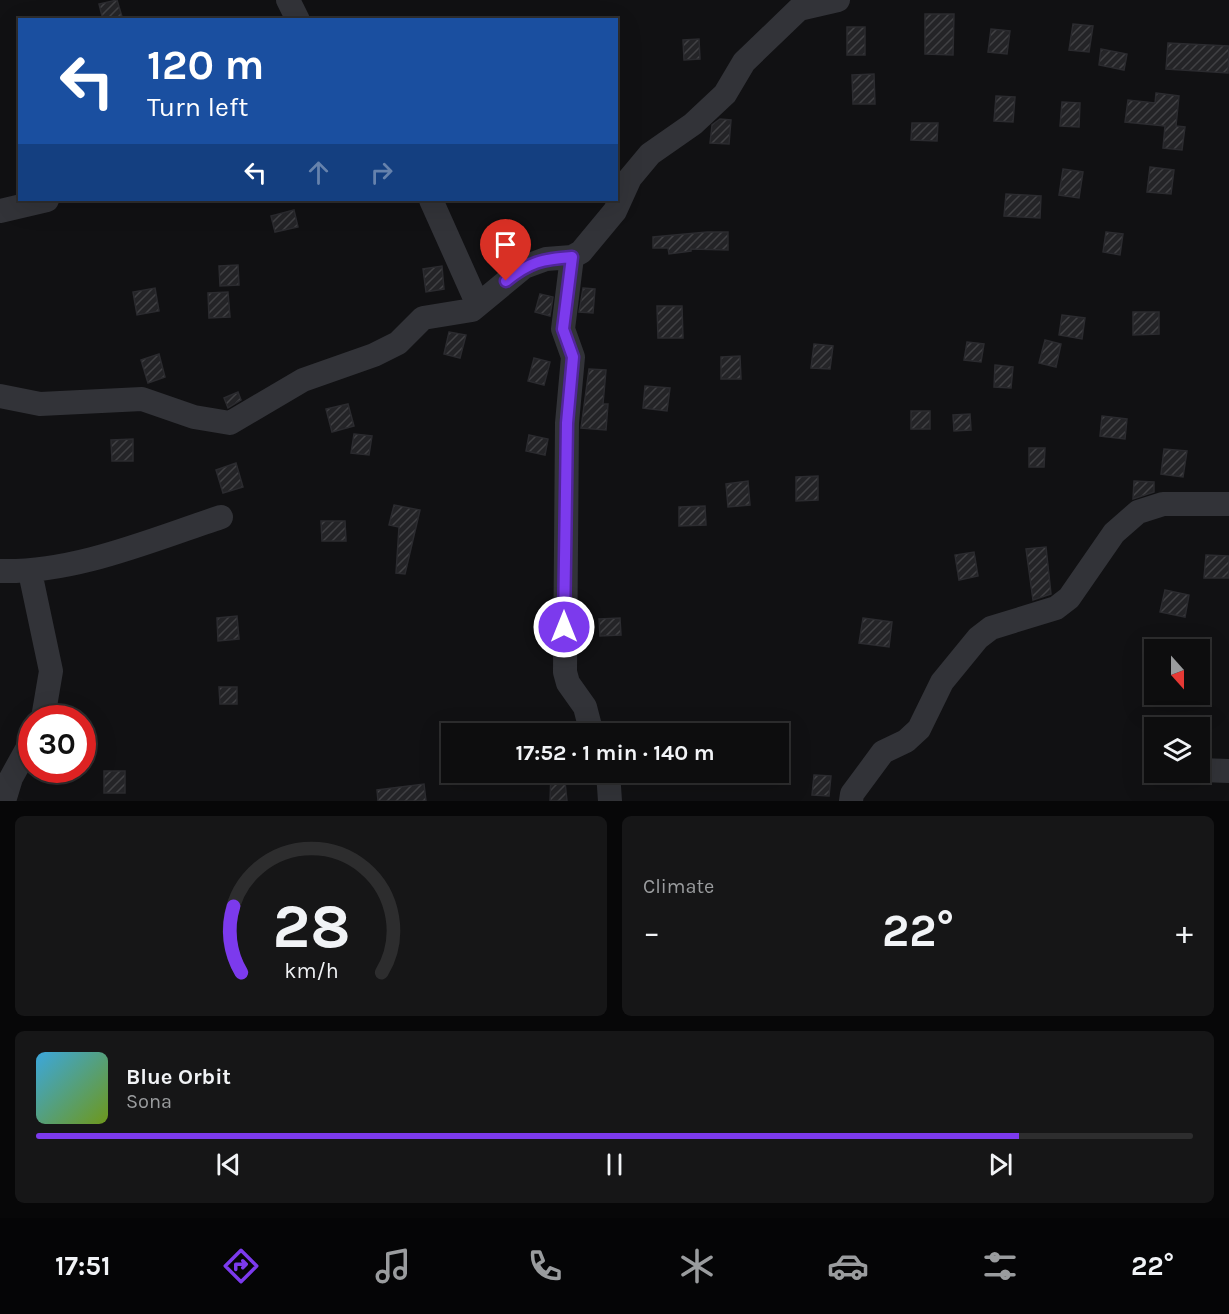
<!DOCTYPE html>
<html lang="en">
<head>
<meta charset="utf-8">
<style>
  :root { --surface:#0d0d0e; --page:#161617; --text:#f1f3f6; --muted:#9a9c9e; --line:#2d2d2e; --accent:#7c3aed }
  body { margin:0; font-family:Karla,sans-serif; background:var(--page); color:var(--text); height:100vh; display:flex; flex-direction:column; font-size:22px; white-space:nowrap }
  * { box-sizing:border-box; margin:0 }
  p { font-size:20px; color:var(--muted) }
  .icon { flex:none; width:33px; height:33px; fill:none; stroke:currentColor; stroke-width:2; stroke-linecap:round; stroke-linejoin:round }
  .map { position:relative; height:801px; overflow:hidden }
  .sheet { display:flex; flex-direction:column; gap:15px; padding:15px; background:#070708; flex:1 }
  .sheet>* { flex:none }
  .banner { position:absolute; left:18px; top:18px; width:600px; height:183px; border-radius:0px; box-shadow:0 6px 24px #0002,0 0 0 2px var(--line); background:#1a4fa0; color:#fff; overflow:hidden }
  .needle { width:39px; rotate:159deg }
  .controls { position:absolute; left:1144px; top:639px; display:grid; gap:12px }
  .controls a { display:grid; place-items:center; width:66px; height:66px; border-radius:0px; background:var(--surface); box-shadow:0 6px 24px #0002,0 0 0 2px var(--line); font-size:30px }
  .speed { position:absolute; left:18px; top:705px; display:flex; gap:12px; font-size:30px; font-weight:700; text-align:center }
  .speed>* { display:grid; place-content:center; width:78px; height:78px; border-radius:50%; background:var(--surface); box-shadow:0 6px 24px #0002,0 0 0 2px var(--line); line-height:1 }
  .speed .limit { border:9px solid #d22; background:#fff; color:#111 }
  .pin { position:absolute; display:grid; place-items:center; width:51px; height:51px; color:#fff; margin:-62px -26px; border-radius:50% 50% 50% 0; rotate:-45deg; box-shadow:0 0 6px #0007 }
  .pin .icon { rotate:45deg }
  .me { position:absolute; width:66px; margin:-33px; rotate:0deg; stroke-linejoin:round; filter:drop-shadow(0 0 4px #0008) }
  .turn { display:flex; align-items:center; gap:21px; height:126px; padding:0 30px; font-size:27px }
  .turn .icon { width:78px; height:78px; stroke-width:2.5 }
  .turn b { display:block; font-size:42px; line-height:51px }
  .lanes { display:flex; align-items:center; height:57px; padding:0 30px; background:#0003; justify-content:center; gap:30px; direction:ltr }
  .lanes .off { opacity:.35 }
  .big { font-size:45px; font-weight:700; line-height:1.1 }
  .sheet .widget { flex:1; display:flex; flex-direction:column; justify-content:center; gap:9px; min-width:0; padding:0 21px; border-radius:9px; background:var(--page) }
  .sheet .dial { align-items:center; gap:0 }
  .dial svg { height:156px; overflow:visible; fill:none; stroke:var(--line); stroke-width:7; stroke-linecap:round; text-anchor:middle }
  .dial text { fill:var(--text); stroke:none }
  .song { display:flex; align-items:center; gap:18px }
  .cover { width:72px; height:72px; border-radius:9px; background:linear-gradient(135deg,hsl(200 70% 55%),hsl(80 70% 35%)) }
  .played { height:6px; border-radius:3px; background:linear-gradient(90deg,var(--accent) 85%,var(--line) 85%) }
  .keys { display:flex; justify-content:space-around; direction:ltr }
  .heat { display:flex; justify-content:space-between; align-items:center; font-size:33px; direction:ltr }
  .sheet .tiles { flex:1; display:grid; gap:15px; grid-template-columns:1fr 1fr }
  .widget:last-child { grid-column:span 2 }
  .trip { position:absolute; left:441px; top:723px; width:348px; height:60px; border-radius:0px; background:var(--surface); box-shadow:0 6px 24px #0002,0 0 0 2px var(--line); font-weight:700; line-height:60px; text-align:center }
  .tabs { display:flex; height:96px; justify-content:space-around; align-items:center; background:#050506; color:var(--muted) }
  .tabs .icon { width:42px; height:42px }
  .tabs .selected { color:var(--accent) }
  .tabs b { font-size:27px; color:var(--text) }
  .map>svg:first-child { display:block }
  .building { fill:url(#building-hatch); stroke:#2b2b2f; stroke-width:1.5 }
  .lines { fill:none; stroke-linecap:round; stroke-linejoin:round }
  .minor { stroke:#323338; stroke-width:24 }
  .route-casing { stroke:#51269a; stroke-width:15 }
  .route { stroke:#7c3aed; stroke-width:10 }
</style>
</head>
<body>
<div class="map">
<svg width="1229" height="801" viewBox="0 0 1229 801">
  <defs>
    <pattern id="building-hatch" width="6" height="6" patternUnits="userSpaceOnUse" patternTransform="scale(1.5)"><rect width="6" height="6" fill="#242427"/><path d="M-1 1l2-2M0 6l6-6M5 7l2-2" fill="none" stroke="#414144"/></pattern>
  </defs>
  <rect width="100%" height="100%" fill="#111113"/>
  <path class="building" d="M 117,0 L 123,20 L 103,20 L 99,4 Z
    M 925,14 L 954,14 L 953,55 L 925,54 Z
    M 1073,24 L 1093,26 L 1089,52 L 1069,50 Z
    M 847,27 L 865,27 L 865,55 L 847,55 Z
    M 991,29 L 1010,31 L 1007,54 L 988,52 Z
    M 699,39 L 700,59 L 684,60 L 683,40 Z
    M 1168,43 L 1229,46 L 1228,73 L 1166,69 Z
    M 1101,49 L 1127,54 L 1124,70 L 1099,65 Z
    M 874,74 L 875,104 L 853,104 L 852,75 Z
    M 1156,93 L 1179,96 L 1176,126 L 1185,127 L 1182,150 L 1163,148 L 1165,126 L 1125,122 L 1128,100 L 1155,103 Z
    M 996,96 L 1015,97 L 1013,122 L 994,121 Z
    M 1062,102 L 1080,103 L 1079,127 L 1060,126 Z
    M 720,119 L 731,120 L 729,144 L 710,143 L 712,125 Z
    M 912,123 L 938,123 L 937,141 L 911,140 Z
    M 1150,167 L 1174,170 L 1171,194 L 1147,192 Z
    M 1063,169 L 1083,172 L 1079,198 L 1059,195 Z
    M 1006,194 L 1041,196 L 1040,218 L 1004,216 Z
    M 294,210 L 298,227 L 275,232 L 271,216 Z
    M 707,232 L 728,232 L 728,250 L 691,249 L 691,251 L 669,254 L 668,248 L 653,248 L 653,237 Z
    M 1106,232 L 1123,234 L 1120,255 L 1103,252 Z
    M 238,265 L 239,285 L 220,286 L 219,266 Z
    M 442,266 L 444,289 L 426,292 L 423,269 Z
    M 155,288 L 159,311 L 137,315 L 133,292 Z
    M 583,288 L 595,289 L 593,313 L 579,312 Z
    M 228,292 L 230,317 L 209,318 L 208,293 Z
    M 540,294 L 553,297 L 550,316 L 535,312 Z
    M 657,306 L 682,306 L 683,338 L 658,338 Z
    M 1133,312 L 1159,312 L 1159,334 L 1133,335 Z
    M 1062,315 L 1085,318 L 1082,339 L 1059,335 Z
    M 449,332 L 466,335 L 460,358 L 444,354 Z
    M 1045,340 L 1061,344 L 1056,367 L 1039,363 Z
    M 967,342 L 984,344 L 981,362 L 964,360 Z
    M 814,344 L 833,346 L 830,369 L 811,368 Z
    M 159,354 L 165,377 L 148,383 L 141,360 Z
    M 740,356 L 741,379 L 721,379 L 721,357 Z
    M 534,358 L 550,362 L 544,385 L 528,381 Z
    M 995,365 L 1013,367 L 1011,388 L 994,387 Z
    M 589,369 L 606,370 L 603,404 L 608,404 L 606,430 L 581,428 Z
    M 645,386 L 670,388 L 667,411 L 643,408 Z
    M 238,392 L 241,400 L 228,408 L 224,398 Z
    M 348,404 L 354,426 L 332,432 L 326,409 Z
    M 911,411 L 930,411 L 930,429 L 911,429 Z
    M 970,414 L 971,430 L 954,431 L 953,415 Z
    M 1102,416 L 1127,419 L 1125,439 L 1100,436 Z
    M 354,434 L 372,436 L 369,455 L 351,453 Z
    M 529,435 L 548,439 L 545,455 L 526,451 Z
    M 133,439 L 133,461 L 112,461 L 111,440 Z
    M 1029,448 L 1045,448 L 1044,467 L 1029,467 Z
    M 1164,449 L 1187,451 L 1183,477 L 1161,474 Z
    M 236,463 L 243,487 L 223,493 L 216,470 Z
    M 818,476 L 818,500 L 796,501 L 796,477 Z
    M 748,481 L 750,505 L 728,507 L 726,484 Z
    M 1134,481 L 1154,482 L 1154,492 L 1133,499 Z
    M 394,505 L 420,510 L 405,574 L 396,573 L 399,527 L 389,525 Z
    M 705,506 L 706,525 L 679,526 L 679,507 Z
    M 321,521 L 345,521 L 346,541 L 322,541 Z
    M 1046,547 L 1051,594 L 1033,600 L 1026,549 Z
    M 974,552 L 978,576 L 959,580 L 955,555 Z
    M 1206,555 L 1229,556 L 1229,578 L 1204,578 Z
    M 1165,590 L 1189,595 L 1185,617 L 1160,612 Z
    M 237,616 L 239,639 L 218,641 L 217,618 Z
    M 620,618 L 621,635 L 600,636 L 599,619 Z
    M 863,618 L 892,622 L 889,647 L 859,643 Z
    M 219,687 L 237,687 L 237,704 L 220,704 Z
    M 104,771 L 125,771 L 125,793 L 104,793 Z
    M 551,772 L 564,772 L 567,801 L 550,801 Z
    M 814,775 L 831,776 L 829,796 L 812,795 Z
    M 424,784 L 426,801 L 378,801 L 377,790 Z"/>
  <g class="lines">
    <path class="minor" d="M 288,0 L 298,20
      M 431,200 L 478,305
      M 0,211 L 47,200
      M 572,257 L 563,329 L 573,357 L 567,423 L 565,672 L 568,683 L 585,707 L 592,734
      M 0,396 L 40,404 L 142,399 L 194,417 L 230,423 L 303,380 L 374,355 L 398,343 L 423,318 L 472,310 L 524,267 L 546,259 L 572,257 L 581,252 L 615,211 L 630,178 L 650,154 L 693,124 L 725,94 L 744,62 L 799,9 L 838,0
      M 0,571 C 75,573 151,540 221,517
      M 30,572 L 51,671 L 43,718
      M 1200,770 L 1229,771
      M 608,772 L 610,801
      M 4,801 L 11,778 L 32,740
      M 851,801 L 852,794 L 883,752 L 906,741 L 919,729 L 942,682 L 978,638 L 991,628 L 1056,608 L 1069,598 L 1114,533 L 1138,512 L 1163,504 L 1229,504"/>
  </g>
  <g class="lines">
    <defs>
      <path id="route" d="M 506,281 C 529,262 543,259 572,257 L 563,329 L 573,357 L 567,423 L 564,627"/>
    </defs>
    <use href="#route" class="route-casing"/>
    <use href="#route" class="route"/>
  </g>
</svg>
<div class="controls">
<a><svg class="needle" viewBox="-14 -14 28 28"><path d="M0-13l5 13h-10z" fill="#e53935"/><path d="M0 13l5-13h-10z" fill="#9a9c9e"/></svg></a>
<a><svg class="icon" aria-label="layers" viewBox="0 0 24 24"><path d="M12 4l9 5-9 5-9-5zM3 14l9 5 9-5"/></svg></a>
</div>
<div class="speed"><div class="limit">30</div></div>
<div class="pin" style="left:506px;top:281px;background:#d93025"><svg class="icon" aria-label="arrive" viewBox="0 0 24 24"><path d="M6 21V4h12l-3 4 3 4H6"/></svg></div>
<svg class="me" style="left:564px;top:627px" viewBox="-20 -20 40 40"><circle r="17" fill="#7c3aed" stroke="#fff" stroke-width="3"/><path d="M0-11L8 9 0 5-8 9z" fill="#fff"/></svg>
<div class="trip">17:52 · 1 min · 140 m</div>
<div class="banner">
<div class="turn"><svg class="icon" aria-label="left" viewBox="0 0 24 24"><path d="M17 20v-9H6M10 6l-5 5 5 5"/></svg><div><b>120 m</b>Turn left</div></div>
<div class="lanes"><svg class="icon" aria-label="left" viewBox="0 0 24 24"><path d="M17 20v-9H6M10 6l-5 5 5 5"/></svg><svg class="icon off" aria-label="ahead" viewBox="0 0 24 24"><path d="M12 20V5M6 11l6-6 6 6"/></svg><svg class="icon off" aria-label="right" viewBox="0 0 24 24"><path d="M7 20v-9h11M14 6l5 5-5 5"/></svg></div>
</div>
</div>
<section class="sheet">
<div class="tiles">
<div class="widget dial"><svg viewBox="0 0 100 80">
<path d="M14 69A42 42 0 1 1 86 69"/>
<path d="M14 69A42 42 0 0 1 10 35" stroke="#7c3aed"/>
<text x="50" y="56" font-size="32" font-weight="700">28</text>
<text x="50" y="72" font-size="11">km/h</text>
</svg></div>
<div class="widget"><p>Climate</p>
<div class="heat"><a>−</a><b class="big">22°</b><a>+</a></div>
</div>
<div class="widget">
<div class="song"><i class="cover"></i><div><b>Blue Orbit</b><p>Sona</p></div></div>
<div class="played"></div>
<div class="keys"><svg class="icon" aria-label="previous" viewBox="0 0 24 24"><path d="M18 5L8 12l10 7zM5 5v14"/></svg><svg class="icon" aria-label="pause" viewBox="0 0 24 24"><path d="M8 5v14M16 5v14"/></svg><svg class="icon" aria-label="next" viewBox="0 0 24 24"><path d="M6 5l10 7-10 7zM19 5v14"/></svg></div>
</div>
</div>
</section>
<nav class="tabs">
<b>17:51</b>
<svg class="icon selected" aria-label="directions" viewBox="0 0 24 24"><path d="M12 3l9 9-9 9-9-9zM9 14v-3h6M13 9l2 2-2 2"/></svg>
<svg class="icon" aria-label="music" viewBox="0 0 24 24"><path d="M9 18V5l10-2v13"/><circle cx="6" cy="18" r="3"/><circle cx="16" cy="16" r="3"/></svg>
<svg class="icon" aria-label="phone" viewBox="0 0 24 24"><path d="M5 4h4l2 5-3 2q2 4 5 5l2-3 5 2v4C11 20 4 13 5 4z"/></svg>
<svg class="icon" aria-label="climate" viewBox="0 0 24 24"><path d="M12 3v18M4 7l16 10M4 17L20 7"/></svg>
<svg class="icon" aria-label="car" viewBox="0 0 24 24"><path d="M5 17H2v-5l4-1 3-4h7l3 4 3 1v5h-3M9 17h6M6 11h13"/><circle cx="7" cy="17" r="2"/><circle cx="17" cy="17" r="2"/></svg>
<svg class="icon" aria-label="filters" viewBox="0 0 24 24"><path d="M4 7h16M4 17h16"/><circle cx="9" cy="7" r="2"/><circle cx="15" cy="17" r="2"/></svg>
<b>22°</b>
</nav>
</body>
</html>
